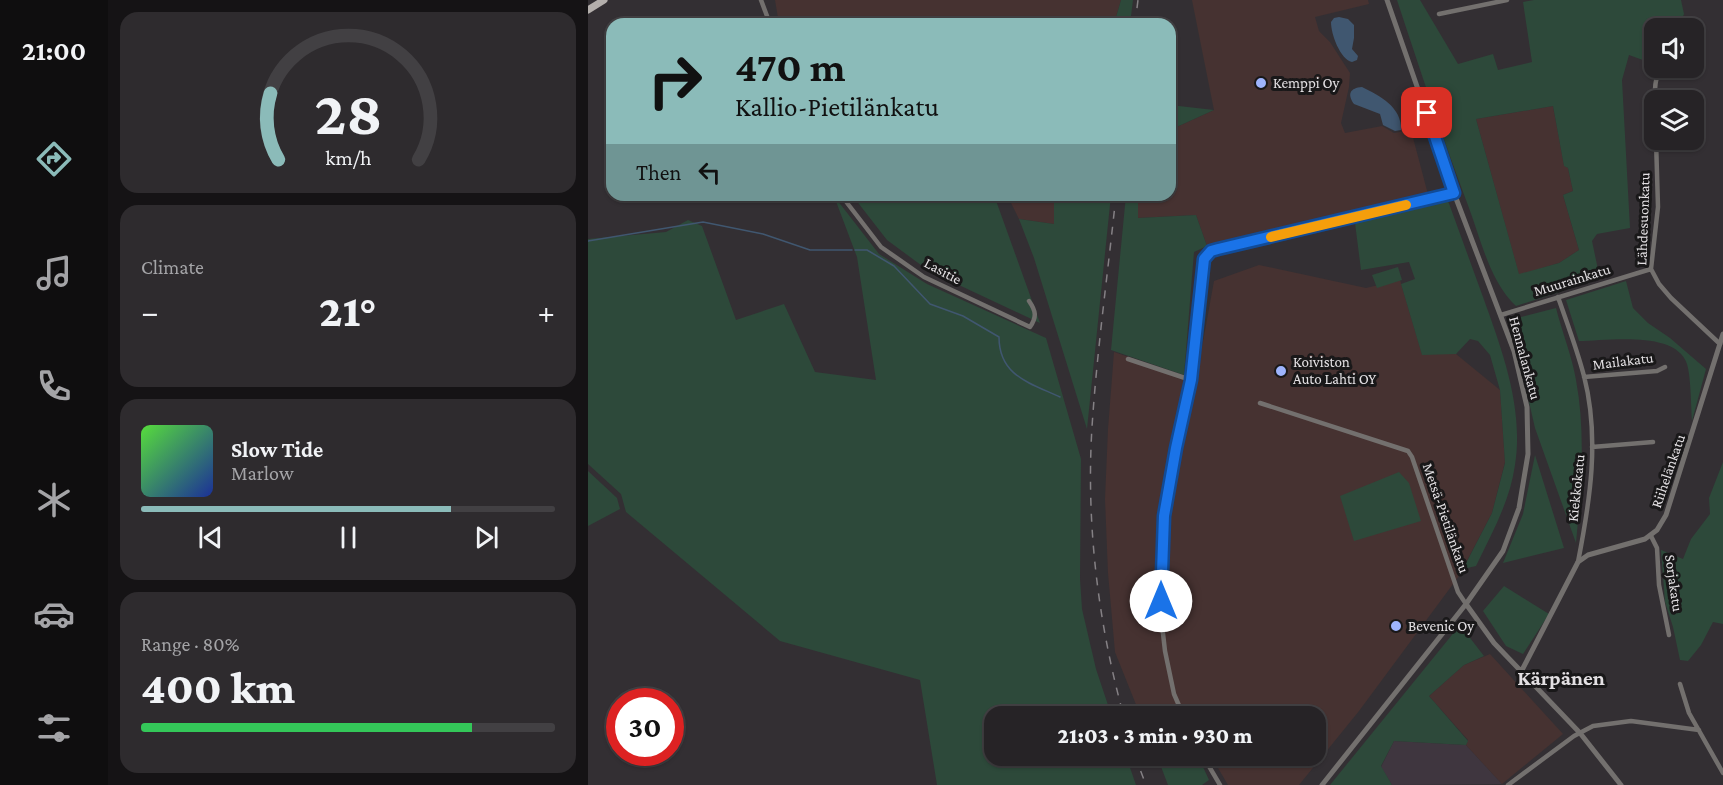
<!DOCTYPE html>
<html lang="en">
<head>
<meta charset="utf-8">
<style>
  :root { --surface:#262326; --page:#2e2b2e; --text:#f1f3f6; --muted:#a4a4a7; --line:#424043; --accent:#8bbbb9 }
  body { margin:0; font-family:"Crimson Pro",serif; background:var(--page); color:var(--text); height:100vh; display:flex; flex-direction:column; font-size:22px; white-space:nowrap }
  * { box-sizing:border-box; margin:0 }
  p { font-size:20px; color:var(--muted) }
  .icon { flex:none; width:33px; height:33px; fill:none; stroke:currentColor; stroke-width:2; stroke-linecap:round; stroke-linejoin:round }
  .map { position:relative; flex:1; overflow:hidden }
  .side { display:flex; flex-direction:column; gap:12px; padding:12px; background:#151315; width:480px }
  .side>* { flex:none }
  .banner { position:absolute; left:18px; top:18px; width:570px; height:183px; border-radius:18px; box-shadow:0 2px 4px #0004,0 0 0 2px var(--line); background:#8bbbb9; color:#111; overflow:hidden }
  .fabs { position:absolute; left:1056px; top:18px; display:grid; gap:12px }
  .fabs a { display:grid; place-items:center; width:60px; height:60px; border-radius:12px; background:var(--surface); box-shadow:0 2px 4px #0004,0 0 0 2px var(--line); font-size:30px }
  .speed { position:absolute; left:18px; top:688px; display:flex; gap:12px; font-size:30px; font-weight:700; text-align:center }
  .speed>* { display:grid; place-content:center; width:78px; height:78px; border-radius:50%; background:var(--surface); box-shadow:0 2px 4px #0004,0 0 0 2px var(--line); line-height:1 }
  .speed .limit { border:9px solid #d22; background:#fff; color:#111 }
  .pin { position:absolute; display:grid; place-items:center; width:51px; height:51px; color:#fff; margin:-26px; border-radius:12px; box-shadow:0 3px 9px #0006 }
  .me { position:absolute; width:66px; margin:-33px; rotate:0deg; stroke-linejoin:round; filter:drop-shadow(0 0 4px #0008) }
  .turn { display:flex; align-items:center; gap:21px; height:126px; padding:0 30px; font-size:27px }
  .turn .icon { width:78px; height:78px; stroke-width:2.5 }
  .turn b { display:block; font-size:42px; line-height:51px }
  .then { display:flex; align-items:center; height:57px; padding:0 30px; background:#0003; gap:12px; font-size:22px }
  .big { font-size:45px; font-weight:800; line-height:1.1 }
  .side .widget { flex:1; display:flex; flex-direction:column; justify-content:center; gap:9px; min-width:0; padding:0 21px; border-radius:18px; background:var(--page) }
  .side .dial { align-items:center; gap:0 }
  .dial svg { height:156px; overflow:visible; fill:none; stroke:var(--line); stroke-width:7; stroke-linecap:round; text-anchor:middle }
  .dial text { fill:var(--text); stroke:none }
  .song { display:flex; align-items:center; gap:18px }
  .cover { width:72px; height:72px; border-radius:9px; background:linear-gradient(135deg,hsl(110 70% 55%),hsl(230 70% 35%)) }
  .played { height:6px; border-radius:3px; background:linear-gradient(90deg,var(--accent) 75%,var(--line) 75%) }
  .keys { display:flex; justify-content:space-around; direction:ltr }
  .heat { display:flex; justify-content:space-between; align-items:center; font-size:33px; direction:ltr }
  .charge { height:9px; border-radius:4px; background:linear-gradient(90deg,#34c759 80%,var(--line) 0) }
  .trip { position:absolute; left:396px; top:706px; width:342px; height:60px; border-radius:18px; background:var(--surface); box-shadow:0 2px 4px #0004,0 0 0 2px var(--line); font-weight:800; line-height:60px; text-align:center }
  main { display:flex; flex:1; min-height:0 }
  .menu { display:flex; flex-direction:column; width:108px; justify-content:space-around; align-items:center; background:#0f0e0f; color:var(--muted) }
  .menu .icon { width:42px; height:42px }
  .menu .active { color:var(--accent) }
  .menu b { font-size:27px; color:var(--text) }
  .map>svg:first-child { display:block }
  .built { fill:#3f363f }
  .industrial { fill:#463231 }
  .green { fill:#2d493a; fill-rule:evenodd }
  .water { fill:#405770 }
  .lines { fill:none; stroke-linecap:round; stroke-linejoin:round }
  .stream { stroke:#405770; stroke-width:1.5 }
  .minor { stroke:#73706e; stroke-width:4.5 }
  .tertiary { stroke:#73706e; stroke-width:5 }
  .primary { stroke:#b4afac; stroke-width:7 }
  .rail { stroke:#858185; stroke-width:1.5; stroke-dasharray:8 8; stroke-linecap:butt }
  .route-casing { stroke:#114b97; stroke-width:15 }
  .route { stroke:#1a73e8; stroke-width:10 }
  .slow { stroke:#f59e0b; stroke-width:10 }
  .poi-dot { fill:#9eb4fd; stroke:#191819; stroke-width:2 }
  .labels { text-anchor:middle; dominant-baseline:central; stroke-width:6; stroke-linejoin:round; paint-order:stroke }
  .poi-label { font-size:15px; fill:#e3e0e3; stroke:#191819; text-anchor:start }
  .street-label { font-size:15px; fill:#e3e0e3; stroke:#191819 }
  .district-label { font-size:21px; font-weight:bold; fill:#e3e0e3; stroke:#191819 }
</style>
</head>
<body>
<main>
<nav class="menu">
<b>21:00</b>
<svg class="icon active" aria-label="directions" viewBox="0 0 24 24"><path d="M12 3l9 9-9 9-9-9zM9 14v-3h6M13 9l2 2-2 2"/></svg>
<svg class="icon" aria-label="music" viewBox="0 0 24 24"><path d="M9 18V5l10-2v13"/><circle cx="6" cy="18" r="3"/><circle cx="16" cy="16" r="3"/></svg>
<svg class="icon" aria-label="phone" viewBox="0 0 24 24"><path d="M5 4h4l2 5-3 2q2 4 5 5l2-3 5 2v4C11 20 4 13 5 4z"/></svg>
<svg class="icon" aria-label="climate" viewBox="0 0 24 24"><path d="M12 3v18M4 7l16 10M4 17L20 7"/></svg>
<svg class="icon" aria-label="car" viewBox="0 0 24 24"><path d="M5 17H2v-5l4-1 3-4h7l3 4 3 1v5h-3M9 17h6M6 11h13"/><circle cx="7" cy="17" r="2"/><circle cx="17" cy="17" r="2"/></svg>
<svg class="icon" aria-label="filters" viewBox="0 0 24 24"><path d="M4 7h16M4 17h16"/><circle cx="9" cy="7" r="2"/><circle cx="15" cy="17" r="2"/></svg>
</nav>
<section class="side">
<div class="widget dial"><svg viewBox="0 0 100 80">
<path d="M14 69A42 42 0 1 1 86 69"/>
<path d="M14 69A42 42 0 0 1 10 35" stroke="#8bbbb9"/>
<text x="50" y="56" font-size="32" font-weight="700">28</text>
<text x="50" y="72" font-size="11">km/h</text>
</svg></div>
<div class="widget"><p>Climate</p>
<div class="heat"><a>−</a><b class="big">21°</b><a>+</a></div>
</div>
<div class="widget">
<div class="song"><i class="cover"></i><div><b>Slow Tide</b><p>Marlow</p></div></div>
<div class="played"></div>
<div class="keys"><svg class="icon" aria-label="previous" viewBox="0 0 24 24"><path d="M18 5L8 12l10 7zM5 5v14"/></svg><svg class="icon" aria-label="pause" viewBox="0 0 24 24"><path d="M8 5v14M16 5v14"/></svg><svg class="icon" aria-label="next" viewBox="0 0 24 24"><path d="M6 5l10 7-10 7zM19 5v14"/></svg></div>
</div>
<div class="widget"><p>Range · 80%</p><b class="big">400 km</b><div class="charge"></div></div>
</section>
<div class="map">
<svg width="1135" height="785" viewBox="0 0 1135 785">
  <rect width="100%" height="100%" fill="#332f33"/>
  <path class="built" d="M 806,741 L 878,745 L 914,784 L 804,785 L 793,767 Z"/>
  <path class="industrial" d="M 187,0 L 533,0 L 526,24 L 191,24 Z
    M 604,0 L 780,0 L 781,4 L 727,17 L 731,31 L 742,42 L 762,73 L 761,87 L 753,123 L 757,133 L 794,126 L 806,133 L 823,130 L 842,202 L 767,223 L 619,246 L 608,215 L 549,218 L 550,195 L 582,195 L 582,130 L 626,110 Z
    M 965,106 L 976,165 L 980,168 L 985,191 L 975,195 L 991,250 L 971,263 L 931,275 L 888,119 Z
    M 419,195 L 466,195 L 466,224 L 431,219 Z
    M 671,265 L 778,288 L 812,280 L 834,354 L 868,354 L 912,390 L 917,462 L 904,513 L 871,576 L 771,711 L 711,785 L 640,785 L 623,756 L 728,756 L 728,717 L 601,717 L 596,708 L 577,717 L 553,717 L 527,652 L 520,573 L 517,499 L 520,429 L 526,352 L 608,380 L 626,281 Z
    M 902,654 L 975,734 L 914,784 L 878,745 L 880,740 L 841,696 L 876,665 Z"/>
  <path class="green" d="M 533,0 L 545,0 L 542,24 L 526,24 Z
    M 809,0 L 832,0 L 870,64 L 905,54 L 910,70 L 944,62 L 935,2 L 946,0 L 1093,0 L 1096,14 L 1090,28 L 1066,28 L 1066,64 L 1041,55 L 1034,80 L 1042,228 L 1009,234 L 1004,241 L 1012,279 L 928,306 C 902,282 893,240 881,208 C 855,139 832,70 809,0 ZM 965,106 L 976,166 L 980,168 L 985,191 L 975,195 L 991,250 L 971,263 L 931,274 L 888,119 Z
    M 582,105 L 626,110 L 582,130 Z
    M 264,195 L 406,195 L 452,323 L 341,271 L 299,240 Z
    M 466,195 L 523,195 L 499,429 L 446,258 L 431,219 L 466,224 Z
    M 538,195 L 550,195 L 550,218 L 608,215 L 619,246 L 606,252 L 596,375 L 523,350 Z
    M 246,196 L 291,254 L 339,284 L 458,338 L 493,459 L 492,579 L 494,609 L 508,669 L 524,717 L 406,717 L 406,756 L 538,756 L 548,785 L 349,785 L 332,680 L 192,641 L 38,512 L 33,494 L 0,464 L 0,239 L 78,232 L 100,220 L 114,226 L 148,320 L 196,304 L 227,372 L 288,380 L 269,257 Z
    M 859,198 C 871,231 883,264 895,297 C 914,350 936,408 927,465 C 922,501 904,533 888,566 L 875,569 L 904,513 L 917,463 L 912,390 L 902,355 L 890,341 L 882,339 L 868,354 L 834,355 L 813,284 L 827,279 L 821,262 L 773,270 L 767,223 Z
    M 810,267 L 814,280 L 789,288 L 784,275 Z
    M 1038,281 L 1045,308 L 1060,323 L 1082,338 L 1118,369 L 1104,421 C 1103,405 1103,378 1099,364 C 1088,330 1019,341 991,341 L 978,300 Z
    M 968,308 C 974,332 984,356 988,380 C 998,433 993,489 988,543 L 947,428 L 924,328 L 933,317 Z
    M 947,455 L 976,548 L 915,563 L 935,514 Z
    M 1135,462 L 1135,624 L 1125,622 L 1113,645 L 1100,661 L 1092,660 L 1085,627 L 1077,602 L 1073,550 L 1095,559 L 1103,539 L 1122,514 L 1121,498 Z
    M 0,471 L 29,498 L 32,509 L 0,526 Z
    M 811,472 L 821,483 L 833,521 L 766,541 L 752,496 Z
    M 916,586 L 961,614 L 935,654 L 918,646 L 895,611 Z
    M 872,625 L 896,656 L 876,665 L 841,696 L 880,741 L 878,745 L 806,741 L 793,766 L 804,785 L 742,785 Z
    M 569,756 L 610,756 L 621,780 L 614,785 L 580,785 Z"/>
  <path class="water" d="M 751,17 L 760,19 L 766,25 L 766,38 L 764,49 L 770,56 L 769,60 L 764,62 C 752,59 743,34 743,22 L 746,18 Z
    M 774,87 C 792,96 814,107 813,130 L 807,131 L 795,125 L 792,114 L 766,104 C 759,94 762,88 774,87 Z"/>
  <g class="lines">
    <path class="stream" d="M 0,241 L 115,222 L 175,234 L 222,250 L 264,250
      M 267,250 L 279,250 L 306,266 L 342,304 L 375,316 L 411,337 C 411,376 442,383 472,397"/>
    <path class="minor" d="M 173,0 L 182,24
      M 851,14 L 919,0
      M 1067,100 C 1067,87 1066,78 1075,68
      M 1068,140 L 1070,207 L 1063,269 L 1071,284 L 1083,298 L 1132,344
      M 253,195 L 293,247 L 336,277 L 442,327 C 449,317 448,311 441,301
      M 970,297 C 979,323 989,349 996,376 C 1012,438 1002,501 990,562
      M 913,315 L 1063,269
      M 540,359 L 603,380
      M 996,377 L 1069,371 L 1077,367
      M 672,403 L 820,451 L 824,457 L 870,592 L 878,604
      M 1004,447 L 1065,442
      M 1063,536 L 1069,548 L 1071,585 L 1081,635
      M 1092,684 L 1101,713 L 1135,773
      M 596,717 L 586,694 L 577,651 L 573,616 L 573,545 L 578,498 L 605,369 L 616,259 L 623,251 L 630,249 L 866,193
      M 615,756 L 632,785
      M 920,785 L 986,736 L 1005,726 L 1043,721 L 1111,730"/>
    <path class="tertiary" d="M 878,604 L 906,643 L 992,733 L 1033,785
      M 933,672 L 990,562 L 1000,555 L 1057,539 L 1069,530 L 1078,515 L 1135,334
      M 734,785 L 878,604 L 915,551 L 931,508 L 940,454 L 939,407 L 926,351 L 866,193 L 799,0"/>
    <path class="primary" d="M 0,10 L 16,0"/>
    <path class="rail" d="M 547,24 L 550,0
      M 528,195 C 520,272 509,350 504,427 C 498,524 510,623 536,717
      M 547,756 L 558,785"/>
  </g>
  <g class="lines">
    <defs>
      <path id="route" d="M 573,601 L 576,516 L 588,448 L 603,380 L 616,259 L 623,251 L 630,249 L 866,193 L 839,113"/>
    </defs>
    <use href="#route" class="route-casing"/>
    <use href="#route" class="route"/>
    <path class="slow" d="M 683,237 L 818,205"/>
  </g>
  <g class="poi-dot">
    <circle cx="673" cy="83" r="6"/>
    <circle cx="693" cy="371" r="6"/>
    <circle cx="808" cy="626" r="6"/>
  </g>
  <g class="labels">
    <g class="poi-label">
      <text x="685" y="83">Kemppi Oy</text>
      <text x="705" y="362">Koiviston<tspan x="705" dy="17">Auto Lahti OY</tspan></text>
      <text x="820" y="626">Bevenic Oy</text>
    </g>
    <g class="street-label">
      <text transform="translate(1055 219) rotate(-88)">Lähdesuonkatu</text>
      <text transform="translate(355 271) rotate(28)">Lasitie</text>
      <text transform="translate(984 280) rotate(-17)">Muurainkatu</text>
      <text transform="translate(937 358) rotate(75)">Hennalankatu</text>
      <text transform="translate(1035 361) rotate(-7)">Mailakatu</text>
      <text transform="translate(1080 471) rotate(-71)">Riihelänkatu</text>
      <text transform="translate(988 488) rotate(-84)">Kiekkokatu</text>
      <text transform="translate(858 518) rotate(71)">Metsä-Pietilänkatu</text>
      <text transform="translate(1086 583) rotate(82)">Sorjakatu</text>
    </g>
    <g class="district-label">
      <text x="973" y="678">Kärpänen</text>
    </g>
  </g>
</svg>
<div class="fabs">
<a><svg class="icon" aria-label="sound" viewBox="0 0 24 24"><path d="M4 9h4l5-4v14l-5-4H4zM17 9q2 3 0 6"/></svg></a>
<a><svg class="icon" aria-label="layers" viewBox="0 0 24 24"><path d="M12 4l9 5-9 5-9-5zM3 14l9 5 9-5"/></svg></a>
</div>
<div class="speed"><div class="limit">30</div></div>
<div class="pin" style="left:839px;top:113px;background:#d93025"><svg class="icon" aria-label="arrive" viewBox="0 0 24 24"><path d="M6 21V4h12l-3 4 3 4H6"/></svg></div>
<svg class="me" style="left:573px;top:601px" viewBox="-20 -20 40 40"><circle r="19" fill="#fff"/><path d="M0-13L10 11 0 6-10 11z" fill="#1a73e8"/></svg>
<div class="trip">21:03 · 3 min · 930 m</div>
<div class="banner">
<div class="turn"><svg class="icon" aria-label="right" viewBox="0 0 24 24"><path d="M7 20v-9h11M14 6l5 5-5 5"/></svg><div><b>470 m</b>Kallio-Pietilänkatu</div></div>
<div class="then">Then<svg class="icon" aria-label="left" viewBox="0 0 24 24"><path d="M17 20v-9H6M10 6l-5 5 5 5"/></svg></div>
</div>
</div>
</main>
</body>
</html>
